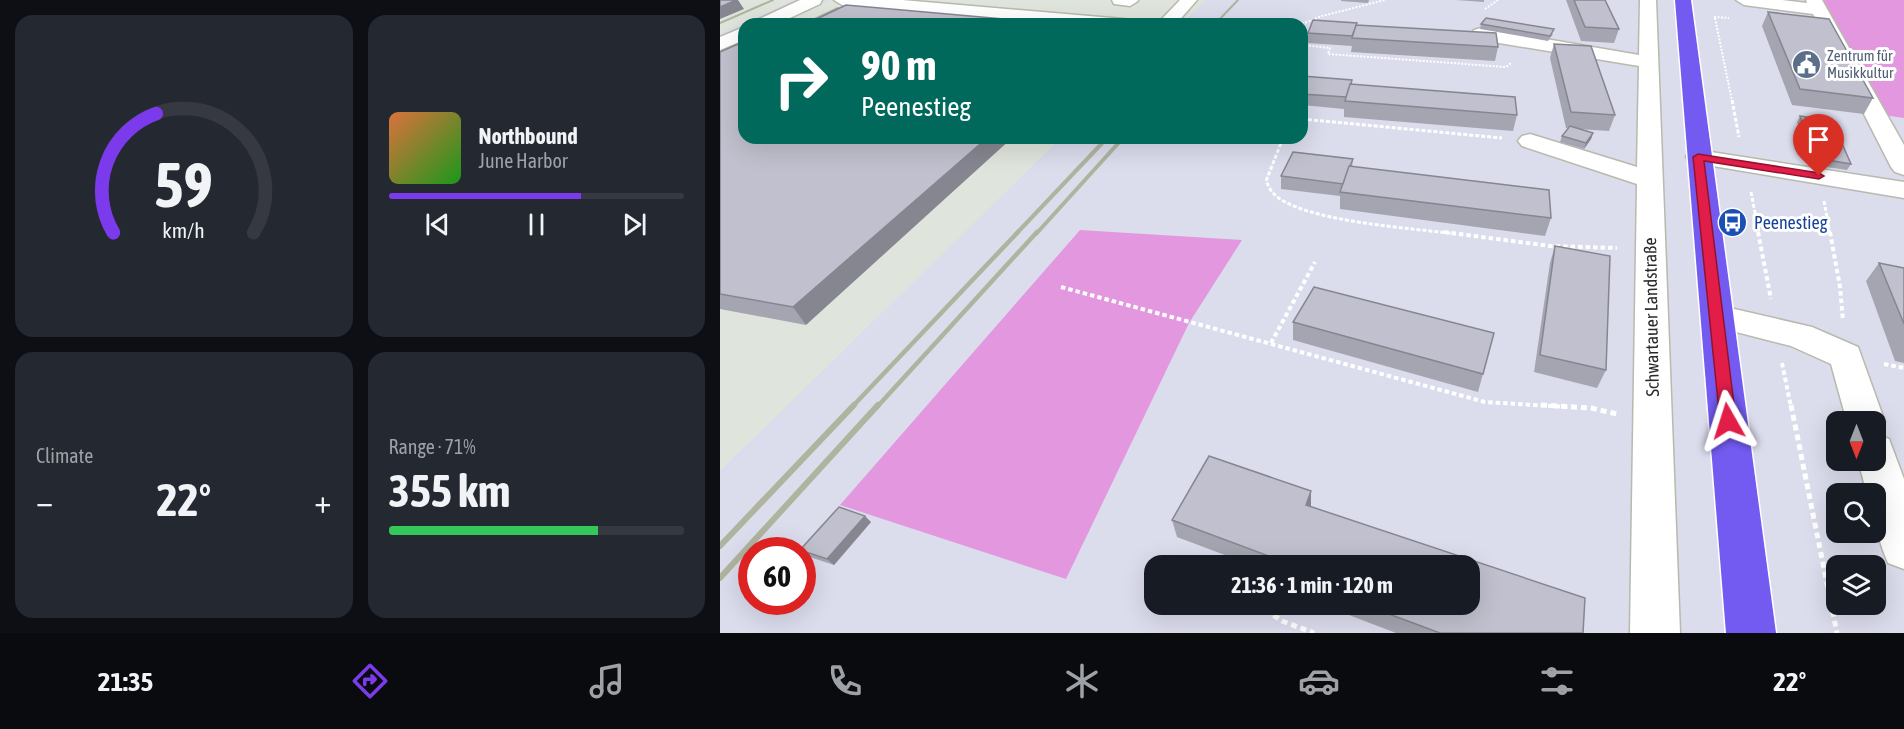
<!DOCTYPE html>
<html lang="en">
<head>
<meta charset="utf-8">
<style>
  :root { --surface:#171b24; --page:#242831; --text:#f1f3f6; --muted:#9ea1a6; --line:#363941; --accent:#7c3aed }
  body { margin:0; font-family:"Asap Condensed",sans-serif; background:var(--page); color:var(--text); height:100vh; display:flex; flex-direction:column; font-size:22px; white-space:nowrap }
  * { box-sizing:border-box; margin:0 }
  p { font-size:20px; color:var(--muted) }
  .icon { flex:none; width:33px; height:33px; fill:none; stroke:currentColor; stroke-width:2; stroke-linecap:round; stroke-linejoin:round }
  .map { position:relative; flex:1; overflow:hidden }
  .side { display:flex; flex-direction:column; gap:15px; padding:15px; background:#0d0f14; width:720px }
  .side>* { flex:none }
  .top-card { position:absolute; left:18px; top:18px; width:570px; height:126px; border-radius:18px; box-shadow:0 6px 24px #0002; background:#00695c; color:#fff; overflow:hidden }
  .needle { width:39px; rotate:180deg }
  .controls { position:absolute; left:1106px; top:411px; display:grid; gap:12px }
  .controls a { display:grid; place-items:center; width:60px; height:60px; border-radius:12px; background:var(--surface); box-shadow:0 6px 24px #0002; font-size:30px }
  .speed { position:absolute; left:18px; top:537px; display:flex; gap:12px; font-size:30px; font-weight:700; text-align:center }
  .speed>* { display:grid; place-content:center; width:78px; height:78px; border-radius:50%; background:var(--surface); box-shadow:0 6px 24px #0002; line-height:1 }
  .speed .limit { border:9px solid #d22; background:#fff; color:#111 }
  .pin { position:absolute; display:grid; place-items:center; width:51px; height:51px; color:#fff; margin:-62px -26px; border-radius:50% 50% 50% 0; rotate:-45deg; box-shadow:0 0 6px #0007 }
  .pin .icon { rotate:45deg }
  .me { position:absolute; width:66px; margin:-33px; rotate:354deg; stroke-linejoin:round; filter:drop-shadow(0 0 4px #0008) }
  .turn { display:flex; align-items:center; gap:21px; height:126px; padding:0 24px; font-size:27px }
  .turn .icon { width:78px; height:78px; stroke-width:2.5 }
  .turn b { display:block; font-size:42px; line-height:51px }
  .big { font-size:45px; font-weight:700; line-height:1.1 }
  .side .widget { flex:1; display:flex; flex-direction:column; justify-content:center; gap:9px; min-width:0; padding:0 21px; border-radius:18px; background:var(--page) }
  .side .dial { align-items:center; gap:0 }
  .dial svg { height:156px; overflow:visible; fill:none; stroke:var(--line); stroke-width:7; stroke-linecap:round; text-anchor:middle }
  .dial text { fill:var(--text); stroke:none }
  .song { display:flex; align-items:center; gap:18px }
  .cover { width:72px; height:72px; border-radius:9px; background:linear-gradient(135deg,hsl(20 70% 55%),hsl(120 70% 35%)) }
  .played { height:6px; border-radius:3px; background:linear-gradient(90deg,var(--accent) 65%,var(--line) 65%) }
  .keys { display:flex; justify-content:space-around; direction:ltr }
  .heat { display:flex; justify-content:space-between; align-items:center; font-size:33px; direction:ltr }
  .charge { height:9px; border-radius:4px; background:linear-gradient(90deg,#34c759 71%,var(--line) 0) }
  .side .tiles { flex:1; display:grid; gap:15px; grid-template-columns:repeat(2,1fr) }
  .trip { position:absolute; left:424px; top:555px; width:336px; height:60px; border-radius:18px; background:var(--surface); box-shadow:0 6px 24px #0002; font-weight:700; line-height:60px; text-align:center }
  .menu { display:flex; height:96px; justify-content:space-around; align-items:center; background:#090b0e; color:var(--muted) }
  .menu .icon { width:42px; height:42px }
  .menu .current { color:var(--accent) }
  .menu b { font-size:27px; color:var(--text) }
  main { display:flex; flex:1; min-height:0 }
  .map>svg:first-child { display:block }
  .industrial { fill:#dfe4dc }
  .green { fill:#e397df }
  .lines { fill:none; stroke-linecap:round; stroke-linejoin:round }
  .minor-casing { stroke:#b7baac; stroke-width:3 }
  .major-casing { stroke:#fff; stroke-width:3 }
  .path-far3 { stroke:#fff; stroke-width:2; stroke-dasharray:2 1.5; stroke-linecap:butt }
  .path-far2 { stroke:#fff; stroke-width:3; stroke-dasharray:4 2; stroke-linecap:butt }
  .path-far1 { stroke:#fff; stroke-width:4; stroke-dasharray:4.5 3; stroke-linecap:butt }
  .path { stroke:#fff; stroke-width:5; stroke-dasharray:6 4; stroke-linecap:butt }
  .minor { fill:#fff; fill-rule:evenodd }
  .major { fill:#735bf1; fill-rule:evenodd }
  .rail-far3 { stroke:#afb49e; stroke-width:2 }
  .rail-far2 { stroke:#afb49e; stroke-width:4 }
  .rail-far1 { stroke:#afb49e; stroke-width:4.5 }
  .rail { stroke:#afb49e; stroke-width:6 }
  .wall { fill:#a5a5b1 }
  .shaded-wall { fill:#868690 }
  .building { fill:#c0c0ce; stroke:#868690; stroke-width:1.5 }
  .route { fill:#e11d48; stroke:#92132f; stroke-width:1.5 }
  .labels { text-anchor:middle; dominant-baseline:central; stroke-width:6; stroke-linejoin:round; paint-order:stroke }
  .far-service-label { font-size:15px; fill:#4e5e75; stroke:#fff; text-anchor:start }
  .transit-label { font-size:18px; fill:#164399; stroke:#fff; text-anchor:start }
  .street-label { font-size:18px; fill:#2a2a2a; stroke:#fff }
</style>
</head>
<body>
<main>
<section class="side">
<div class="tiles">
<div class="widget dial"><svg viewBox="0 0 100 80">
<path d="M14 69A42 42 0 1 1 86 69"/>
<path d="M14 69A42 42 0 0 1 36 8" stroke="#7c3aed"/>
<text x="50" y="56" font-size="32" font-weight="700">59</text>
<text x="50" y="72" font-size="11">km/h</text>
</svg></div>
<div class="widget">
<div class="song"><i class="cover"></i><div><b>Northbound</b><p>June Harbor</p></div></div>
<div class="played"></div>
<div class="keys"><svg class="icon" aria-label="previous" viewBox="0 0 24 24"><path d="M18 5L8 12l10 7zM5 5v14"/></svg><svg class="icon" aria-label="pause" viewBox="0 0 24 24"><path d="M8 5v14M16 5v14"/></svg><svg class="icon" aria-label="next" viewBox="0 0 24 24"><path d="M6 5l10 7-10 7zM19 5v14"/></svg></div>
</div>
<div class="widget"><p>Climate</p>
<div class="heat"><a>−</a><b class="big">22°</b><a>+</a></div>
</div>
<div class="widget"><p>Range · 71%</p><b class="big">355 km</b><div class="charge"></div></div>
</div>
</section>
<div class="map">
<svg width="1184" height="633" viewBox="0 0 1184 633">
  <rect width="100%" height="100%" fill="#dbdcec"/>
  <path class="industrial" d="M 0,0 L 75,0 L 0,34 Z
    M 111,0 L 486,0 L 461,24 L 54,24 L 91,6 Z
    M 24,38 L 24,138 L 341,138 L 0,471 L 0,50 Z"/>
  <path class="green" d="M 1094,0 L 1184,0 L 1184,118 L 1157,114 Z
    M 360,230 L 522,240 L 469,323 L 346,579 L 120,505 Z"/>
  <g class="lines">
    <defs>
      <path id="minor" d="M 80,0 L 102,0 L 100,4 L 57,24 L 34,24 L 37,20 Z
        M 114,0 L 182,0 L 404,19 L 410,20 L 413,24 L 342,24 L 122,5 Z
        M 392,0 L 418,0 L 418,1 L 410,6 L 394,4 Z
        M 460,0 L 477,0 L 456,24 L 437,24 Z
        M 920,0 L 936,0 L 960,633 L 910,633 L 917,184 L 802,146 L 798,141 L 802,136 L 810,134 L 917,167 L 919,66 L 761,40 L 754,38 L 752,34 L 754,30 L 761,28 L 919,55 Z
        M 1016,0 L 1062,0 L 1087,3 L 1086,0 L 1102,0 L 1184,145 L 1184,175 L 1175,172 L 1171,167 L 1093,14 L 1024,5 Z
        M 24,27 L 24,40 L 0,50 L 0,37 Z
        M 978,150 L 1184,182 L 1184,198 L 969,162 L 966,157 L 969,152 Z
        M 997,305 L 1092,327 L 1138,347 L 1165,422 L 1160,433 L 1155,434 L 1169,439 L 1184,479 L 1184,569 L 1168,563 C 1157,538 1155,521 1155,494 L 1147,494 L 1138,460 L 1155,460 L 1155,422 L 1127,422 L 1111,364 L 1071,346 L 985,324 L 981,316 L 985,308 Z"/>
      <path id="major" d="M 955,0 L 971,0 L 1056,633 L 1006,633 Z"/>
    </defs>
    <use href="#minor" class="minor-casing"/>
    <use href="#major" class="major-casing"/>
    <path class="path-far3" d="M 765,9 L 778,0
      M 994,17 L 1009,18
      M 995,18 L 1012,101
      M 582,24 L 602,16 L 665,0
      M 582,45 L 610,48 L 608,54 L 786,67 L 791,63"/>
    <path class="path-far2" d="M 1012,100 L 1019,137
      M 582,119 L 782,138
      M 563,138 L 546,181 C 548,185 550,190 553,193 C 580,222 694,228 736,234
      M 1031,192 L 1039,234
      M 1104,201 L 1110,234"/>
    <path class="path-far1" d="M 724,232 L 830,246 L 897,248
      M 1038,232 L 1051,299
      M 1110,232 L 1120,287 L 1123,321
      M 341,287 L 765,402 L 848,407
      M 551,343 L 595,262
      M 1062,363 L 1071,407
      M 1164,364 L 1184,368"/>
    <path class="path" d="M 821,405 L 871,408 L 897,414
      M 1071,405 L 1117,633
      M 537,604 L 562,621 L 594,633"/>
    <use href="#minor" class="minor"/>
    <use href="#major" class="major"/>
    <path class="rail-far3" d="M 0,23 L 53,0
      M 84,24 L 118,8
      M 495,24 L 518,0"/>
    <path class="rail-far2" d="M 296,234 L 387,138
      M 316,234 L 403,138"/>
    <path class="rail-far1" d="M 132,407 L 298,232
      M 157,407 L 317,232"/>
    <path class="rail" d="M 0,546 L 134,405
      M 0,578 L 158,405"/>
  </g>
  <path class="wall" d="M 621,0 L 649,0 L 648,3 L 621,1 Z
    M 736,0 L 764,0 L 764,2 Z
    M 846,0 L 885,0 L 899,29 L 894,43 L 861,41 Z
    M 1048,12 L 1153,98 L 1144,114 L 1072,105 L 1042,26 Z
    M 761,24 L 833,34 L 828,41 L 760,29 Z
    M 637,25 L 778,47 L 775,61 L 631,52 L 632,46 L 588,43 L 588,33 Z
    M 834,44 L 895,115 L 889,131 L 858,129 L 873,133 L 871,139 L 864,149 L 840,142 L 842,136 L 848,128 L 846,128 L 830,58 Z
    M 0,52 L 86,325 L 0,309 Z
    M 582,76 L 632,80 L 632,84 L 797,115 L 793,131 L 624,117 L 624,109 L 582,105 Z
    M 1080,116 L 1131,164 L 1127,170 L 1092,165 L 1077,122 Z
    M 633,159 L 632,167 L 831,218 L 825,236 L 620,209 L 620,196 L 561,189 L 561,176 Z
    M 835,246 L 886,370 L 877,388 L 814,372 L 830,263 Z
    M 1159,263 L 1184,268 L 1184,363 L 1175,361 L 1146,281 Z
    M 573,322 L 774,333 L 758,392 L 573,340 Z
    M 489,456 L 591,491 L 591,507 L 865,598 L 863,633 L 676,633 L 600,604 L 750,604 L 750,566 L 534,566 L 457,537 L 452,520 Z
    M 151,522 L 114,565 L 87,556 L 82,552 L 82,550 L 80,550 Z"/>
  <path class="shaded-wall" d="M 16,0 L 18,0 L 24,9 L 0,19 L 0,7 Z
    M 873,133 L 871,139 L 864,149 L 866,143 Z
    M 267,138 L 292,138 L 86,325 L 73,307 Z
    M 591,491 L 591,507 L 586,505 Z
    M 145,516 L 151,522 L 114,565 L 107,559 Z"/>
  <path class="building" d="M 0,0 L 16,0 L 0,7 Z
    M 854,0 L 885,0 L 899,29 L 865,27 Z
    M 126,5 L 339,24 L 86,24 Z
    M 1048,12 L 1109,19 L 1153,98 L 1080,89 Z
    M 766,18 L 834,29 L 830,36 L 761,24 Z
    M 593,20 L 637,23 L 632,36 L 588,33 Z
    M 636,25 L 776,33 L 778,47 L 632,38 Z
    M 18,44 L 24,44 L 24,138 L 267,138 L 73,307 L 0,294 L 0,52 Z
    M 834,44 L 871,46 L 895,115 L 851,112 Z
    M 582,76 L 632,80 L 631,84 L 630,84 L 626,97 L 582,94 Z
    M 630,84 L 795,97 L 797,115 L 625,101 Z
    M 1080,116 L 1112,121 L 1131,164 L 1096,158 Z
    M 850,126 L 873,133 L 866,143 L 842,136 Z
    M 573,152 L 633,159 L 630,166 L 629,166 L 623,184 L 561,176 Z
    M 629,166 L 829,190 L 831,218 L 620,192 Z
    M 835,246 L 890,256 L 886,370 L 820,355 Z
    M 1159,263 L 1184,268 L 1184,324 Z
    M 594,287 L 774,333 L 763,374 L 573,322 Z
    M 489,456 L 591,491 L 586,505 L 865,598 L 863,633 L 720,633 L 642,604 L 750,604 L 750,566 L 559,566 L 562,561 L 452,520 Z
    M 119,507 L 145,516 L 107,559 L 80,550 Z"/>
  <path class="route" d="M 978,154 L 1099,173 L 1104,176 L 1099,179 L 984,161 L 1016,421 L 1014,426 L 1008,428 L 1003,426 L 1000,421 L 973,157 Z"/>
  <defs>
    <symbol id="civic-disc" viewBox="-11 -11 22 22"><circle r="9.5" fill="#5c6f8a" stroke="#fff"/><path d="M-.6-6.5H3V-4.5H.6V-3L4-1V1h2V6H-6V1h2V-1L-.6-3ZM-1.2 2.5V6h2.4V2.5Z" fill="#fff"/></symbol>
    <symbol id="bus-disc" viewBox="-11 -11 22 22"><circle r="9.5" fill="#1a4fb4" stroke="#fff"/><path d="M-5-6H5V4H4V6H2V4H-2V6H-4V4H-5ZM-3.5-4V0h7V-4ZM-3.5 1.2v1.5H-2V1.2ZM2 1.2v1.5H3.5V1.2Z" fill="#fff"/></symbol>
  </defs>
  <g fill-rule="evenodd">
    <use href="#civic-disc" x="1070" y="48" width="33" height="33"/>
    <use href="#bus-disc" x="996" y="206" width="33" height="33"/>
  </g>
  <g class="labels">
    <g class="far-service-label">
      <text x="1107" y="55">Zentrum für<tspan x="1107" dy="17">Musikkultur</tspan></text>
    </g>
    <g class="transit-label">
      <text x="1034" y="222">Peenestieg</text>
    </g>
    <g class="street-label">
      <text transform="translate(931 317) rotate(-91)">Schwartauer Landstraße</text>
    </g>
  </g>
</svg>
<div class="controls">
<a><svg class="needle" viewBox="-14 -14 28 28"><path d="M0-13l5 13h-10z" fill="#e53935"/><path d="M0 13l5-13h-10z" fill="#9ea1a6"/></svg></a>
<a><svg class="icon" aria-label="search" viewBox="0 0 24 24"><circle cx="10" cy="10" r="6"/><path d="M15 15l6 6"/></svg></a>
<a><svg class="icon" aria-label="layers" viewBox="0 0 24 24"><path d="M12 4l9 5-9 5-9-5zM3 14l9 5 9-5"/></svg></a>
</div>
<div class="speed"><div class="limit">60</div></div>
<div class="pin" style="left:1099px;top:176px;background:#d93025"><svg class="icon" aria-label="arrive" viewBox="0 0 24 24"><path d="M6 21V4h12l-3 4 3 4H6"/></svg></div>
<svg class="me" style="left:1008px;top:421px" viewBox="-20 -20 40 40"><path d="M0-17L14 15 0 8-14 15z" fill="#e11d48" stroke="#fff" stroke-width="4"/></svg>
<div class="trip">21:36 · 1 min · 120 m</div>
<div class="top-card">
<div class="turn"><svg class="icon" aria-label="right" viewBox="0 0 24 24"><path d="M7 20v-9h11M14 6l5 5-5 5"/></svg><div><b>90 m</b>Peenestieg</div></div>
</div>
</div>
</main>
<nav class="menu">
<b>21:35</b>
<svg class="icon current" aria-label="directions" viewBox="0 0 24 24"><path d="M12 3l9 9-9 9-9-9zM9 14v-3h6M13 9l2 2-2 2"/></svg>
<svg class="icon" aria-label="music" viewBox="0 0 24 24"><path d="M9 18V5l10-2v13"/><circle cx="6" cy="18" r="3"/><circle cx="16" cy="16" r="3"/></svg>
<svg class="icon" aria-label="phone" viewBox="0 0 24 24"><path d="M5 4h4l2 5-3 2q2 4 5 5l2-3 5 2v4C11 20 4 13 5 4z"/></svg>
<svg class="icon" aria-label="climate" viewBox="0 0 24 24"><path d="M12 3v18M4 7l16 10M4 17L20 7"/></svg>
<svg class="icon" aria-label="car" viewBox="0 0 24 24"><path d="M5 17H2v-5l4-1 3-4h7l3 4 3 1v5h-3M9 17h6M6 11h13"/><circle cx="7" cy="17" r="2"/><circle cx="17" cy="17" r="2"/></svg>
<svg class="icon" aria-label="filters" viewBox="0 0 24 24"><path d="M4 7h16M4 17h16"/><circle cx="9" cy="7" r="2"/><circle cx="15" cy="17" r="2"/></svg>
<b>22°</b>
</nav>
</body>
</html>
